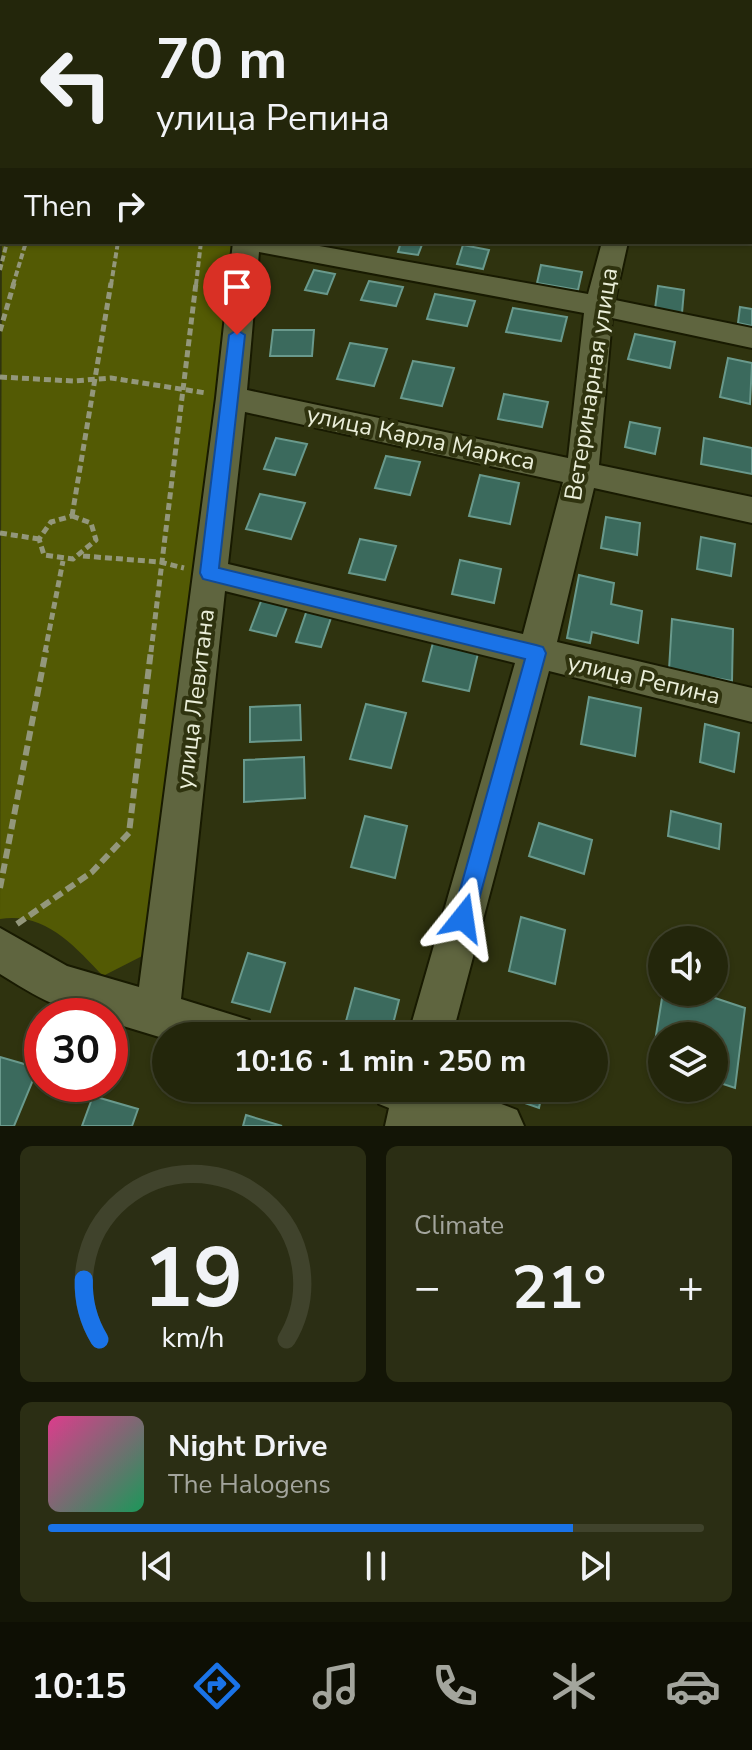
<!DOCTYPE html>
<html lang="en">
<head>
<meta charset="utf-8">
<style>
  :root { --surface:#23260b; --page:#2b2e14; --text:#f1f3f6; --muted:#a3a59d; --line:#40432c; --accent:#1a73e8 }
  body { margin:0; font-family:"Nunito Sans",sans-serif; background:var(--page); color:var(--text); height:100vh; display:flex; flex-direction:column; font-size:30px; white-space:nowrap }
  * { box-sizing:border-box; margin:0 }
  p { font-size:26px; color:var(--muted) }
  .icon { flex:none; width:44px; height:44px; fill:none; stroke:currentColor; stroke-width:2; stroke-linecap:round; stroke-linejoin:round }
  .map { position:relative; height:1126px; overflow:hidden }
  .panel { display:flex; flex-direction:column; gap:20px; padding:20px; background:#131506; flex:1 }
  .panel>* { flex:none }
  .banner { position:absolute; left:0px; top:0px; width:752px; height:244px; box-shadow:0 2px 6px #0004,0 0 0 2px var(--line); background:#23260b; color:var(--text); overflow:hidden }
  .fabs { position:absolute; left:648px; top:926px; display:grid; gap:16px }
  .fabs a { display:grid; place-items:center; width:80px; height:80px; border-radius:50%; background:var(--surface); box-shadow:0 2px 6px #0004,0 0 0 2px var(--line); font-size:40px }
  .speed { position:absolute; left:24px; top:998px; display:flex; gap:16px; font-size:40px; font-weight:700; text-align:center }
  .speed>* { display:grid; place-content:center; width:104px; height:104px; border-radius:50%; background:var(--surface); box-shadow:0 2px 6px #0004,0 0 0 2px var(--line); line-height:1 }
  .speed .limit { border:12px solid #d22; background:#fff; color:#111 }
  .pin { position:absolute; display:grid; place-items:center; width:68px; height:68px; color:#fff; margin:-82px -34px; border-radius:50% 50% 50% 0; rotate:-45deg; box-shadow:0 0 8px #0007 }
  .pin .icon { rotate:45deg }
  .me { position:absolute; width:88px; margin:-44px; rotate:15deg; stroke-linejoin:round; filter:drop-shadow(0 0 6px #0008) }
  .turn { display:flex; align-items:center; gap:28px; height:168px; padding:0 24px; font-size:36px }
  .turn .icon { width:104px; height:104px; stroke-width:2.5 }
  .turn b { display:block; font-size:56px; line-height:68px }
  .then { display:flex; align-items:center; height:76px; padding:0 24px; background:#0003; gap:16px; font-size:30px }
  .big { font-size:60px; font-weight:700; line-height:1.1 }
  .panel .card { flex:1; display:flex; flex-direction:column; justify-content:center; gap:12px; min-width:0; padding:0 28px; border-radius:12px; background:var(--page) }
  .panel .dial { align-items:center; gap:0 }
  .dial svg { height:208px; overflow:visible; fill:none; stroke:var(--line); stroke-width:7; stroke-linecap:round; text-anchor:middle }
  .dial text { fill:var(--text); stroke:none }
  .song { display:flex; align-items:center; gap:24px }
  .cover { width:96px; height:96px; border-radius:12px; background:linear-gradient(135deg,hsl(330 70% 55%),hsl(150 70% 35%)) }
  .played { height:8px; border-radius:4px; background:linear-gradient(90deg,var(--accent) 80%,var(--line) 80%) }
  .keys { display:flex; justify-content:space-around; direction:ltr }
  .heat { display:flex; justify-content:space-between; align-items:center; font-size:44px; direction:ltr }
  .panel .tiles { flex:1; display:grid; gap:20px; grid-template-columns:1fr 1fr }
  .card:last-child { grid-column:span 2 }
  .trip { position:absolute; left:152px; top:1022px; width:456px; height:80px; border-radius:40px; background:var(--surface); box-shadow:0 2px 6px #0004,0 0 0 2px var(--line); font-weight:700; line-height:80px; text-align:center }
  .tabs { display:flex; height:128px; justify-content:space-around; align-items:center; background:#0e0f04; color:var(--muted) }
  .tabs .icon { width:56px; height:56px }
  .tabs .current { color:var(--accent) }
  .tabs b { font-size:36px; color:var(--text) }
  .map>svg:first-child { display:block }
  .green { fill:#535a04 }
  .building { fill:#3b6a5d; stroke:#69998c; stroke-width:2 }
  .lines { fill:none; stroke-linecap:round; stroke-linejoin:round }
  .minor-casing { stroke:#181a01; stroke-width:4 }
  .path-far2 { stroke:#93977b; stroke-width:4; stroke-dasharray:6 3; stroke-linecap:butt }
  .path-far1 { stroke:#93977b; stroke-width:5; stroke-dasharray:7 4; stroke-linecap:butt }
  .path { stroke:#93977b; stroke-width:6; stroke-dasharray:10 5; stroke-linecap:butt }
  .minor { fill:#5f653f; fill-rule:evenodd }
  .route { fill:#1a73e8; stroke:#114b97; stroke-width:2 }
  .labels { text-anchor:middle; dominant-baseline:central; stroke-width:8; stroke-linejoin:round; paint-order:stroke }
  .street-label { font-size:24px; fill:#eaeed9; stroke:#2f330f }
</style>
</head>
<body>
<div class="map">
<svg width="752" height="1126" viewBox="0 0 752 1126">
  <rect width="100%" height="100%" fill="#2f330f"/>
  <path class="green" d="M 2,217 L 2,242 L 235,242 L 154,950 L 103,976 C 74,946 46,912 0,919 Z"/>
  <path class="building" d="M 401,242 L 423,242 L 418,255 L 398,252 Z
    M 463,245 L 489,250 L 483,269 L 457,264 Z
    M 541,265 L 582,272 L 578,290 L 537,283 Z
    M 314,270 L 335,274 L 327,294 L 305,290 Z
    M 369,281 L 403,287 L 396,306 L 361,300 Z
    M 658,286 L 684,290 L 682,313 L 655,309 Z
    M 435,294 L 475,301 L 467,326 L 427,319 Z
    M 740,307 L 752,309 L 752,326 L 738,323 Z
    M 513,308 L 567,317 L 561,341 L 506,332 Z
    M 273,330 L 314,330 L 312,356 L 270,356 Z
    M 635,334 L 675,342 L 670,368 L 628,359 Z
    M 350,343 L 387,349 L 374,386 L 337,379 Z
    M 728,358 L 752,363 L 750,404 L 720,397 Z
    M 413,361 L 454,368 L 442,406 L 401,398 Z
    M 504,394 L 548,402 L 542,427 L 498,419 Z
    M 630,422 L 660,428 L 655,454 L 625,447 Z
    M 276,438 L 307,444 L 295,475 L 264,469 Z
    M 704,438 L 752,448 L 752,474 L 701,464 Z
    M 386,456 L 420,462 L 410,495 L 375,488 Z
    M 480,475 L 519,483 L 510,524 L 469,516 Z
    M 260,494 L 305,503 L 291,539 L 246,529 Z
    M 606,517 L 640,523 L 637,555 L 601,548 Z
    M 701,537 L 735,544 L 731,576 L 697,569 Z
    M 360,539 L 396,546 L 385,580 L 349,573 Z
    M 460,560 L 501,569 L 494,603 L 452,594 Z
    M 579,575 L 614,583 L 611,604 L 642,611 L 638,643 L 592,632 L 590,643 L 567,638 Z
    M 263,596 L 289,602 L 276,636 L 250,630 Z
    M 307,610 L 332,615 L 321,647 L 296,642 Z
    M 672,619 L 733,629 L 732,681 L 669,670 Z
    M 434,639 L 479,649 L 469,691 L 423,681 Z
    M 589,697 L 641,708 L 635,756 L 581,744 Z
    M 366,704 L 406,713 L 391,768 L 350,759 Z
    M 300,705 L 301,740 L 250,742 L 250,707 Z
    M 705,724 L 739,733 L 734,772 L 700,762 Z
    M 304,757 L 305,798 L 244,802 L 244,760 Z
    M 671,811 L 721,824 L 719,849 L 668,836 Z
    M 365,816 L 407,826 L 395,878 L 351,867 Z
    M 539,823 L 592,840 L 584,874 L 529,856 Z
    M 521,917 L 565,930 L 555,984 L 509,971 Z
    M 248,953 L 285,963 L 270,1012 L 232,1002 Z
    M 355,988 L 399,1000 L 390,1036 L 342,1036 Z
    M 663,992 L 697,992 L 745,1008 L 735,1088 L 714,1081 L 714,1036 L 662,1036 L 662,1064 L 652,1060 Z
    M 497,1022 L 540,1036 L 494,1036 Z
    M 0,1057 L 38,1068 L 14,1126 L 0,1126 Z
    M 482,1088 L 543,1088 L 539,1108 Z
    M 93,1096 L 138,1109 L 132,1126 L 82,1126 Z
    M 246,1115 L 282,1126 L 243,1126 Z"/>
  <g class="lines">
    <defs>
      <path id="minor" d="M 86,0 L 108,0 L 85,2 Z
        M 750,40 L 752,40 L 752,54 L 750,54 Z
        M 750,193 L 752,193 L 752,210 L 750,210 Z
        M 233,242 L 297,242 L 588,294 L 602,242 L 628,242 L 615,300 L 752,328 L 752,348 L 612,318 L 599,465 L 752,497 L 752,523 L 594,488 L 557,642 L 752,688 L 752,722 L 549,671 L 452,1036 L 408,1036 L 515,663 L 225,591 L 181,999 L 249,1020 L 255,1036 L 166,1036 L 166,1039 L 110,1022 L 110,1016 C 67,1016 35,996 0,974 L 0,928 L 67,966 L 139,987 L 216,398 ZM 259,252 L 584,313 L 568,458 L 247,390 ZM 245,412 L 563,482 L 523,634 L 228,564 Z
        M 372,1088 L 459,1088 L 517,1110 L 524,1126 L 385,1126 L 389,1108 L 379,1104 Z"/>
    </defs>
    <use href="#minor" class="minor-casing"/>
    <path class="path-far2" d="M 0,270 L 7,242
      M 13,285 L 26,242
      M 111,285 L 118,242
      M 196,285 L 201,242"/>
    <path class="path-far1" d="M 0,331 L 14,283
      M 0,377 L 73,381 L 111,378 L 206,393
      M 72,516 L 111,283
      M 72,516 L 91,523 L 96,540 L 73,559 L 44,555 L 39,539 L 51,522 Z
      M 0,533 L 39,539
      M 83,556 L 160,562 L 184,568
      M 45,652 L 63,561
      M 151,652 L 196,283"/>
    <path class="path" d="M 0,888 L 46,650
      M 17,924 L 92,872 L 129,833 L 151,650"/>
    <use href="#minor" class="minor"/>
  </g>
  <path class="route" d="M 237,330 L 245,335 L 219,568 L 536,645 L 543,647 L 546,653 L 474,918 L 471,926 L 463,929 L 455,926 L 452,918 L 525,659 L 203,579 L 200,573 L 229,335 Z"/>
  <g class="labels">
    <g class="street-label">
      <text transform="translate(591 384) rotate(-81)">Ветеринарная улица</text>
      <text transform="translate(421 438) rotate(12)">улица Карла Маркса</text>
      <text transform="translate(644 679) rotate(13)">улица Репина</text>
      <text transform="translate(195 699) rotate(-83)">улица Левитана</text>
    </g>
  </g>
</svg>
<div class="fabs">
<a><svg class="icon" aria-label="sound" viewBox="0 0 24 24"><path d="M4 9h4l5-4v14l-5-4H4zM17 9q2 3 0 6"/></svg></a>
<a><svg class="icon" aria-label="layers" viewBox="0 0 24 24"><path d="M12 4l9 5-9 5-9-5zM3 14l9 5 9-5"/></svg></a>
</div>
<div class="speed"><div class="limit">30</div></div>
<div class="pin" style="left:237px;top:335px;background:#d93025"><svg class="icon" aria-label="arrive" viewBox="0 0 24 24"><path d="M6 21V4h12l-3 4 3 4H6"/></svg></div>
<svg class="me" style="left:463px;top:918px" viewBox="-20 -20 40 40"><path d="M0-17L14 15 0 8-14 15z" fill="#1a73e8" stroke="#fff" stroke-width="4"/></svg>
<div class="trip">10:16 · 1 min · 250 m</div>
<div class="banner">
<div class="turn"><svg class="icon" aria-label="left" viewBox="0 0 24 24"><path d="M17 20v-9H6M10 6l-5 5 5 5"/></svg><div><b>70 m</b>улица Репина</div></div>
<div class="then">Then<svg class="icon" aria-label="right" viewBox="0 0 24 24"><path d="M7 20v-9h11M14 6l5 5-5 5"/></svg></div>
</div>
</div>
<section class="panel">
<div class="tiles">
<div class="card dial"><svg viewBox="0 0 100 80">
<path d="M14 69A42 42 0 1 1 86 69"/>
<path d="M14 69A42 42 0 0 1 8 46" stroke="#1a73e8"/>
<text x="50" y="56" font-size="32" font-weight="700">19</text>
<text x="50" y="72" font-size="11">km/h</text>
</svg></div>
<div class="card"><p>Climate</p>
<div class="heat"><a>−</a><b class="big">21°</b><a>+</a></div>
</div>
<div class="card">
<div class="song"><i class="cover"></i><div><b>Night Drive</b><p>The Halogens</p></div></div>
<div class="played"></div>
<div class="keys"><svg class="icon" aria-label="previous" viewBox="0 0 24 24"><path d="M18 5L8 12l10 7zM5 5v14"/></svg><svg class="icon" aria-label="pause" viewBox="0 0 24 24"><path d="M8 5v14M16 5v14"/></svg><svg class="icon" aria-label="next" viewBox="0 0 24 24"><path d="M6 5l10 7-10 7zM19 5v14"/></svg></div>
</div>
</div>
</section>
<nav class="tabs">
<b>10:15</b>
<svg class="icon current" aria-label="directions" viewBox="0 0 24 24"><path d="M12 3l9 9-9 9-9-9zM9 14v-3h6M13 9l2 2-2 2"/></svg>
<svg class="icon" aria-label="music" viewBox="0 0 24 24"><path d="M9 18V5l10-2v13"/><circle cx="6" cy="18" r="3"/><circle cx="16" cy="16" r="3"/></svg>
<svg class="icon" aria-label="phone" viewBox="0 0 24 24"><path d="M5 4h4l2 5-3 2q2 4 5 5l2-3 5 2v4C11 20 4 13 5 4z"/></svg>
<svg class="icon" aria-label="climate" viewBox="0 0 24 24"><path d="M12 3v18M4 7l16 10M4 17L20 7"/></svg>
<svg class="icon" aria-label="car" viewBox="0 0 24 24"><path d="M5 17H2v-5l4-1 3-4h7l3 4 3 1v5h-3M9 17h6M6 11h13"/><circle cx="7" cy="17" r="2"/><circle cx="17" cy="17" r="2"/></svg>
</nav>
</body>
</html>
